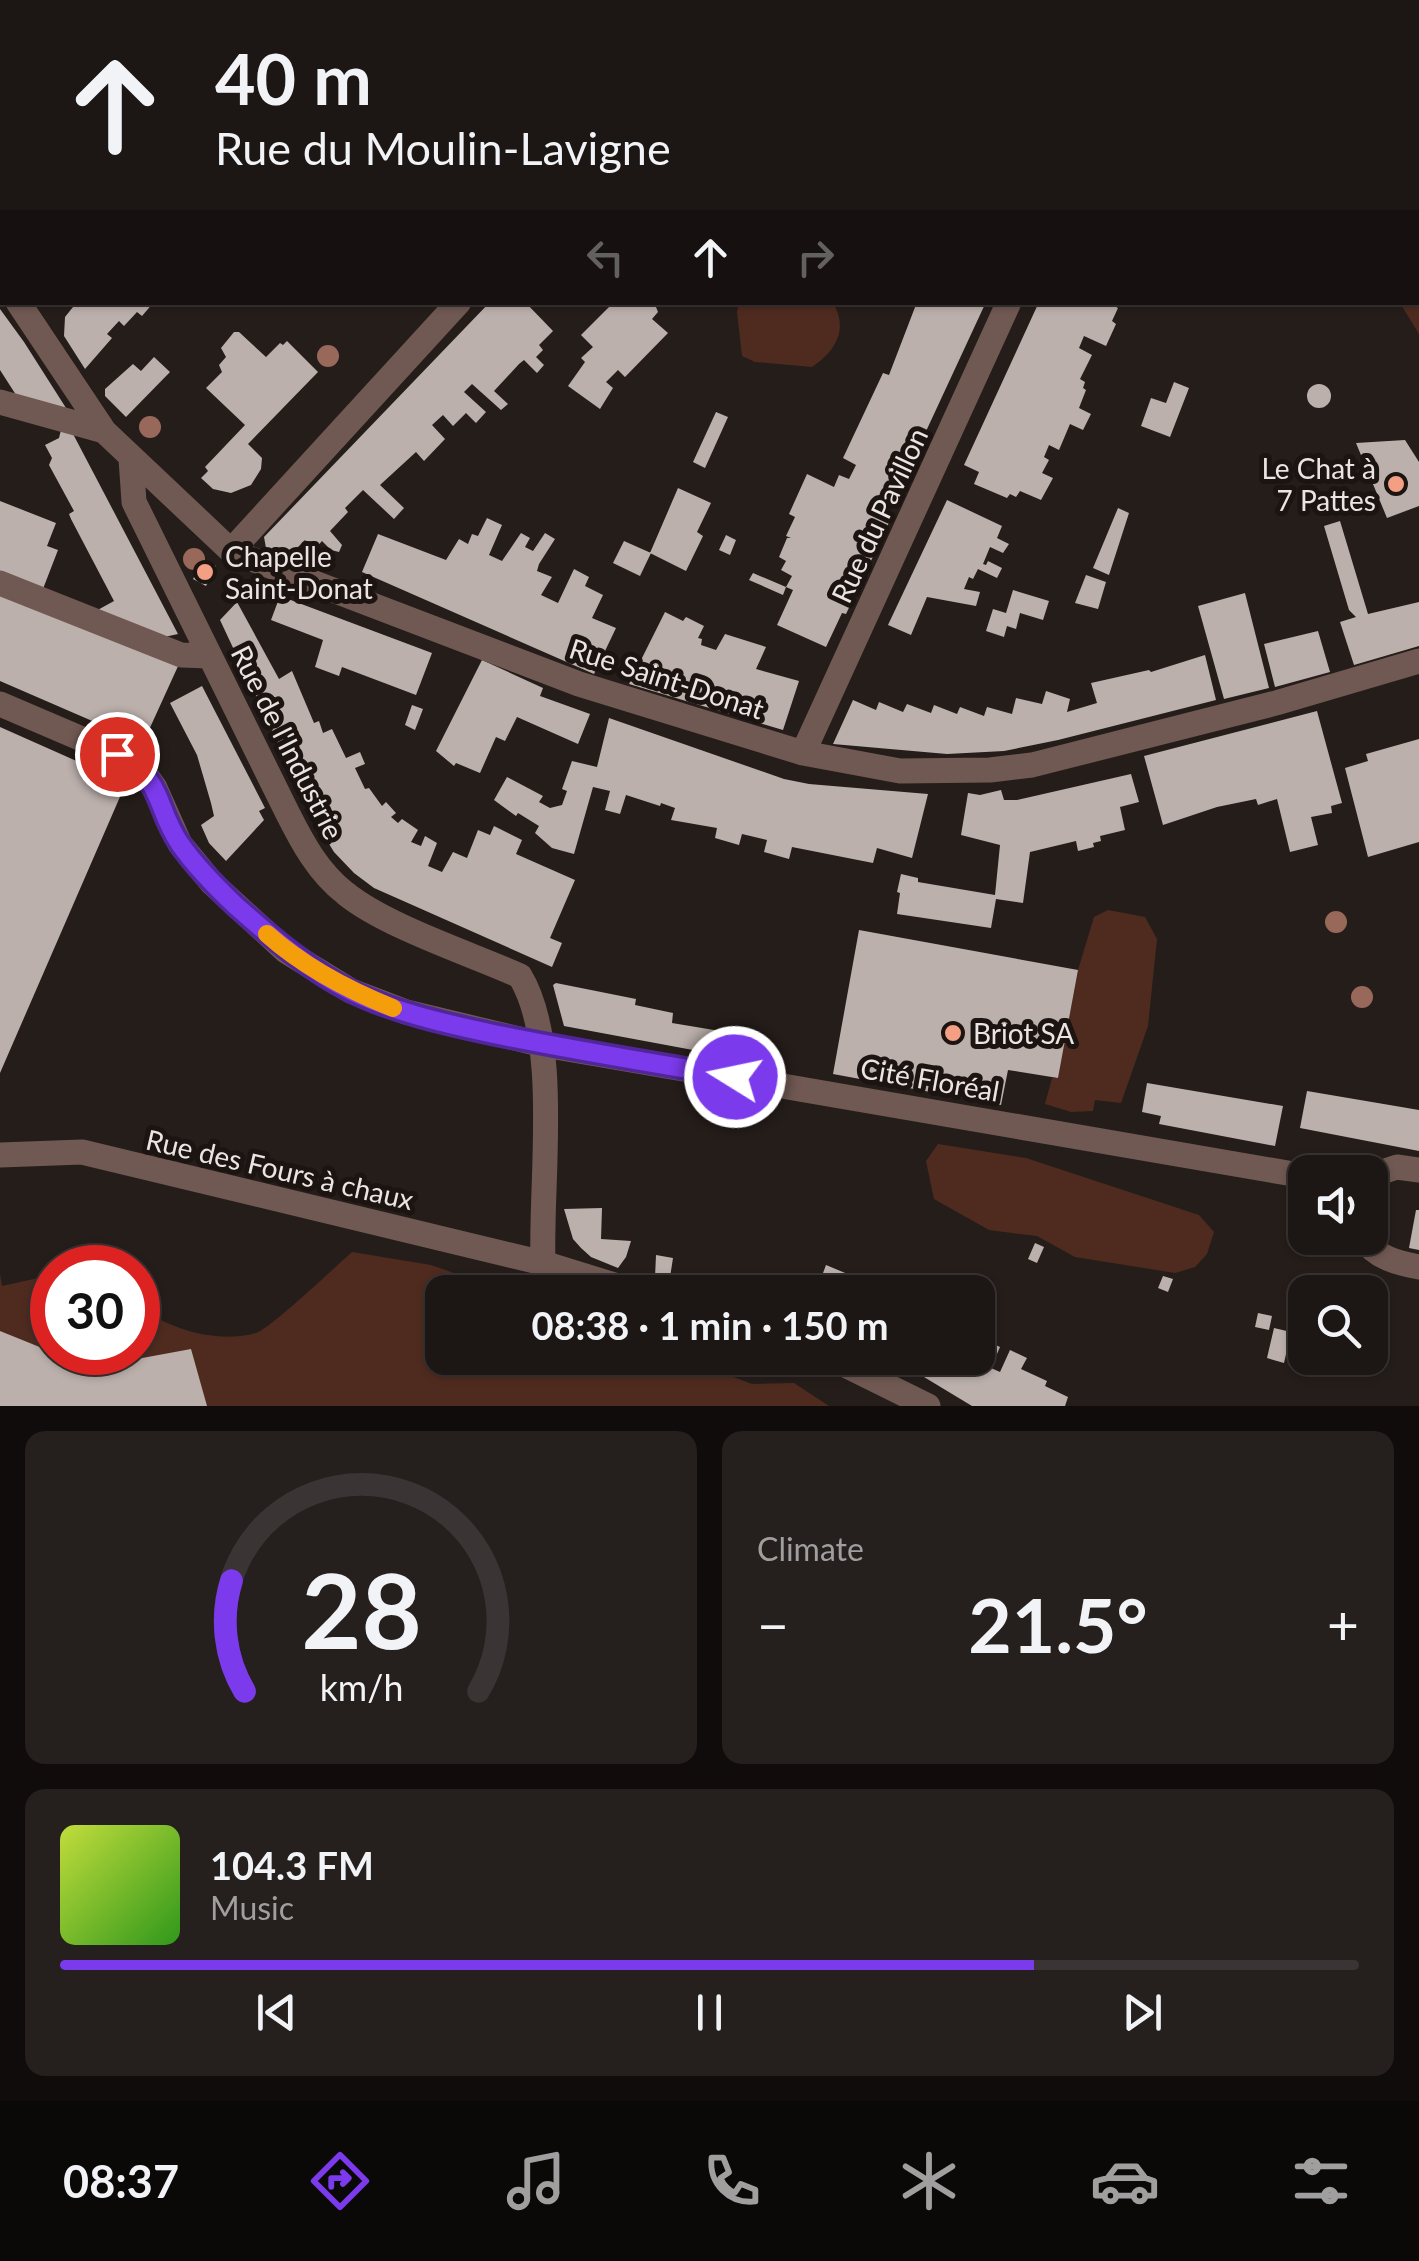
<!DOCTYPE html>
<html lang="en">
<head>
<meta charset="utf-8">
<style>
  :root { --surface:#1c1614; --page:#251f1d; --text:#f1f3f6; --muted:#a09fa0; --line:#3a3534; --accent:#7c3aed }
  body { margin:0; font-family:Lato,sans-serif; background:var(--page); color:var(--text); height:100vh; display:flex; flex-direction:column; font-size:38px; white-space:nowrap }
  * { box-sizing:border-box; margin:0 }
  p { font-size:32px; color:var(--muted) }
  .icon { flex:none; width:55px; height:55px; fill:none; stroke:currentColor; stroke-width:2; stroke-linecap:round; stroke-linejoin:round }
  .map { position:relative; height:1406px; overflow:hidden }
  .sheet { display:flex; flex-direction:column; gap:25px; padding:25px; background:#0f0c0b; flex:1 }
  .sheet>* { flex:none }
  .hud { position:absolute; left:0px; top:0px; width:1420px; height:305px; box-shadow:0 2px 8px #0004,0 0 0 2px var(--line); background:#1c1614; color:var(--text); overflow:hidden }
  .controls { position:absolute; left:1288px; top:1155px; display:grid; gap:20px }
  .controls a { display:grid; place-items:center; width:100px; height:100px; border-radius:20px; background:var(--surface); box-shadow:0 2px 8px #0004,0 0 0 2px var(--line); font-size:50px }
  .speed { position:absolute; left:30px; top:1245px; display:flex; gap:20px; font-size:50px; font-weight:700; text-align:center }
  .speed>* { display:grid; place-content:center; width:130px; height:130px; border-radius:50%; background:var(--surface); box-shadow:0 2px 8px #0004,0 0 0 2px var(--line); line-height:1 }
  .speed .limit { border:15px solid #d22; background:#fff; color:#111 }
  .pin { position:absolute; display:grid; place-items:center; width:85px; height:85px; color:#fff; margin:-42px; border:5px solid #fff; border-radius:50%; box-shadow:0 2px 10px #0007 }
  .me { position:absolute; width:110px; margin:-55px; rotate:280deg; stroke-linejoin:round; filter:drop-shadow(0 0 8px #0008) }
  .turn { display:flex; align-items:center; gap:35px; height:210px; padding:0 50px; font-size:45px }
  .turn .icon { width:130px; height:130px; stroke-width:2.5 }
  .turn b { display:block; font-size:70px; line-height:85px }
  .lanes { display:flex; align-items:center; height:95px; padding:0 50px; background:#0003; justify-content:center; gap:50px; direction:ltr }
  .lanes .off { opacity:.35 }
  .big { font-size:75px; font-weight:700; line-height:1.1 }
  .sheet .widget { flex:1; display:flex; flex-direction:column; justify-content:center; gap:15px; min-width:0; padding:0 35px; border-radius:20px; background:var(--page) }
  .sheet .dial { align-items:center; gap:0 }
  .dial svg { height:260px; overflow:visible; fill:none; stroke:var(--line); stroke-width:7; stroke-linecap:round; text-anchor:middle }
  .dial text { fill:var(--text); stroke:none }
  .song { display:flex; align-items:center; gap:30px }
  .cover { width:120px; height:120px; border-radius:15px; background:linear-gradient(135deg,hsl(70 70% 55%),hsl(110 70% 35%)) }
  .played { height:10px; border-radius:5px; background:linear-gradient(90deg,var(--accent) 75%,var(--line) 75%) }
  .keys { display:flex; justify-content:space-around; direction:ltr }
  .heat { display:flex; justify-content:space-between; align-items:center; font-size:55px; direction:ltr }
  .sheet .tiles { flex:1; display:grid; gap:25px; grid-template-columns:1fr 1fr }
  .widget:last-child { grid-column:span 2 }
  .trip { position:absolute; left:425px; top:1275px; width:570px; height:100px; border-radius:20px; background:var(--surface); box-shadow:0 2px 8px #0004,0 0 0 2px var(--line); font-weight:700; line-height:100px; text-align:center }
  .dock { display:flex; height:160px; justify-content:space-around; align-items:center; background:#0b0908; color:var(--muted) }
  .dock .icon { width:70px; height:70px }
  .dock .selected { color:var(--accent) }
  .dock b { font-size:45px; color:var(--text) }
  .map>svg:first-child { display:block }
  .green { fill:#4f2b1f }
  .building { fill:#bcb0ac }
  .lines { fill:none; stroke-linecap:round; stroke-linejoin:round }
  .street { stroke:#705952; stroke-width:25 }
  .tree { fill:#98695a }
  .route-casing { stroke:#51269a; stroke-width:25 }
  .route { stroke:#7c3aed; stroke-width:18 }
  .slow { stroke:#f59e0b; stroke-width:18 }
  .poi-dot { fill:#f39f83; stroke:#1c1411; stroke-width:4 }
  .labels { text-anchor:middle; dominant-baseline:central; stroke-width:10; stroke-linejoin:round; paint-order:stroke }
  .poi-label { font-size:28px; fill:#ebe4e2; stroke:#1c1411; text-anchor:start }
  .street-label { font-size:28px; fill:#ebe4e2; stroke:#1c1411 }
</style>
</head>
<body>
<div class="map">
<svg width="1419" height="1406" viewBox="0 0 1419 1406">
  <rect width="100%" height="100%" fill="#251d1a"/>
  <path class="green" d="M 1419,242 L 1419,334 L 1400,303 L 1418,302 Z
    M 739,303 L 833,303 C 849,329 835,352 812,367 L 755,362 L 742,356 L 737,312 Z
    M 1108,910 L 1145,917 L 1157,939 L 1148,1026 L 1121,1103 L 1095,1100 L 1093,1111 L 1071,1112 L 1045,1104 L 1052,1078 L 1058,1078 L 1078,970 L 1094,917 Z
    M 938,1144 L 1026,1158 L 1199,1215 L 1214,1232 L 1207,1254 L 1195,1267 L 1175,1273 L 1075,1257 L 1037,1236 L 989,1230 L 934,1199 L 926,1161 Z
    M 352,1252 L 431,1265 L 508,1292 L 442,1292 L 442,1358 L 683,1358 L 752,1384 L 794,1383 L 829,1406 L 0,1406 L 0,1274 L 2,1286 L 52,1275 L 52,1352 L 138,1352 L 138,1306 C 169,1329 217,1344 256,1333 C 270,1329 336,1266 352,1252 Z"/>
  <path class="building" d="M 77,302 L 154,302 L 142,316 L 137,312 L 124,326 L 119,321 L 107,334 L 112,338 L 85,369 L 64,336 L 65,317 Z
    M 490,302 L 525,302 L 553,331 L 539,345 L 543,350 L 536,357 L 544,365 L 537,373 L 524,360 L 519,364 L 494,391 L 508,404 L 501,410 L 472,384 L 464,392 L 486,412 L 476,423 L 466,413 L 453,426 L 443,415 L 432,425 L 445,439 L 424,461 L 416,452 L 380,485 L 404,508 L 394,519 L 363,490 L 345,508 L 348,512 L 330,531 L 342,545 L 339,552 L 331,550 L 322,541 L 314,550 L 305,540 L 289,556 L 266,548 L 264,537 Z
    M 614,302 L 635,302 L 639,306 L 642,302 L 654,302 L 658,312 L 652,319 L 668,333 L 625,377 L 618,370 L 606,382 L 613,388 L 600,409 L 568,386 L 585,362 L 581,358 L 593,347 L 581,335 Z
    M 917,302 L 986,302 L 889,511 L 893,514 L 846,614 L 842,613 L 826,647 L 777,625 L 793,590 L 786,587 L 792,576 L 781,570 L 786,561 L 779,557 L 787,538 L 791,538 L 786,536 L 795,517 L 789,514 L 807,474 L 834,487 L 839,475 L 849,479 L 856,465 L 843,458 L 883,373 L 889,375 Z
    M 1039,302 L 1107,302 L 1118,308 L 1112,321 L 1116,324 L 1106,346 L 1084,336 L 1079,348 L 1092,355 L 1080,379 L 1085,382 L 1083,388 L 1086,390 L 1079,408 L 1091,414 L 1083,430 L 1070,424 L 1059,450 L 1049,445 L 1044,457 L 1049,460 L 1042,473 L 1053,478 L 1041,500 L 1020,491 L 1016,497 L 1010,494 L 1007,498 L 974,484 L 979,472 L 964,465 Z
    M 0,309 L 24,342 L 66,408 L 18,398 L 0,370 Z
    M 234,332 L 239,332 L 266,357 L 280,343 L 283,345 L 287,341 L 318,372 L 248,444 L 262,458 L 261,469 L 251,485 L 231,493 L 213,489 L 201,478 L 208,471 L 205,467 L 245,425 L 206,388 L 222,372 L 219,365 L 226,357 L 221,348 Z
    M 154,357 L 170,372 L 126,417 L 105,396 L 105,389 L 133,364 L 141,371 Z
    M 1174,382 L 1189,388 L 1170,437 L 1141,426 L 1151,398 L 1166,403 Z
    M1307 396a12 12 0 1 1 24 0a12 12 0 1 1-24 0Z
    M 716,412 L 728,417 L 705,468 L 693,462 Z
    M 61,430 L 72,432 L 178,634 L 155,639 L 94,612 L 114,601 L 71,519 L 69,514 L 74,511 L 49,465 L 52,458 L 45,445 L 59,438 Z
    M 1405,440 L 1419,462 L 1419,506 L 1387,518 L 1356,443 Z
    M 678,488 L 711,503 L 697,532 L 703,536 L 686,571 L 650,553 Z
    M 947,500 L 1002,526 L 997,538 L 1009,544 L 1003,553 L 990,547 L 983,564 L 986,565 L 988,561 L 1002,568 L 997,578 L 978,569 L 973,579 L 969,577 L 964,589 L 980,592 L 976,606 L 927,597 L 911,635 L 888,625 Z
    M 0,501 L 56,523 L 47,546 L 58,550 L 41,594 L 0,578 Z
    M 1118,508 L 1129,513 L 1109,575 L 1093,568 Z
    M 487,518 L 502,525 L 489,555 L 502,561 L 521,533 L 530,538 L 525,547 L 533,551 L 545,533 L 555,539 L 539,564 L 537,571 L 552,577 L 541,595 L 558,603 L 574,569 L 589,577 L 585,586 L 603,595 L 592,618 L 616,628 L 594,674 L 362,572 L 378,534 L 446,560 L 459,539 L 468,544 L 472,534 L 478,536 Z
    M 1340,521 L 1368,614 L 1419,602 L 1419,646 L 1354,665 L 1340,622 L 1356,617 L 1349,610 L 1324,526 Z
    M 726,535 L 736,540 L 730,555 L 719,550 Z
    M 624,541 L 651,553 L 640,576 L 613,563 Z
    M 203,560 L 216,566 L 206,586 L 193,579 Z
    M 753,573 L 786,587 L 783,595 L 749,580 Z
    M 1086,575 L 1106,582 L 1098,609 L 1075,603 Z
    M 0,587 L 179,664 L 143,743 L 0,681 Z
    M 1013,590 L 1049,601 L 1043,620 L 1020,613 L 1016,629 L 1007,626 L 1004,637 L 986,631 L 993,609 L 1006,613 Z
    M 1245,593 L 1269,688 L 1224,699 L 1198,606 Z
    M 280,596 L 432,653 L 416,695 L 342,667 L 339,676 L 315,667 L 323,640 L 271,620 Z
    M 237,602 L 279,679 L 292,671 L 314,723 L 319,721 L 323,733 L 332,729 L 346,758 L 360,752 L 365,764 L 355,768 L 365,789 L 369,788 L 382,806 L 386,802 L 396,813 L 391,817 L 398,823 L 402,819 L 418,830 L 411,842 L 421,846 L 425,836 L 437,843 L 428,866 L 442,872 L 453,852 L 467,858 L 478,830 L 490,835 L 494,826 L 522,840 L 516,854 L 575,880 L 550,938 L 562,943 L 552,967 L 374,888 L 354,873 L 334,852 L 312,816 L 220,620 Z
    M 665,612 L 683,621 L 686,617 L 704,626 L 698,638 L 702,639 L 701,645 L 716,650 L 725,634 L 766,647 L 756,669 L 799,681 L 783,730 L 629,684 Z
    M 1318,631 L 1330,672 L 1275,687 L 1264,644 Z
    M 1205,655 L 1216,700 L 1058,740 L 1004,751 L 947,754 L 833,744 L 853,700 L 876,710 L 879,702 L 903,712 L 907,704 L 931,713 L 934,705 L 957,714 L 960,707 L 984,716 L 987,707 L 1012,714 L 1016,698 L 1042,704 L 1046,691 L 1070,699 L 1067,712 L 1097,703 L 1091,683 L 1149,670 L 1151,672 Z
    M 482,660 L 543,688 L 540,696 L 590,714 L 578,744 L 517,717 L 505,741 L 496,737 L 480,773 L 456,763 L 454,766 L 436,751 Z
    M 202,686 L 265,808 L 259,811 L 264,820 L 226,861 L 209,843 L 201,825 L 214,816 L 211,803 L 197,755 L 170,703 Z
    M 412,705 L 423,709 L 415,730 L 405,725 Z
    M 1317,711 L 1342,803 L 1331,806 L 1332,813 L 1311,817 L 1318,845 L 1290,852 L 1277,799 L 1258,805 L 1256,799 L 1217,807 L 1163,825 L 1144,756 Z
    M 609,718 L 784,779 L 809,784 L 928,794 L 912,858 L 877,848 L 873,863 L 792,847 L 789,859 L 764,852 L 767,840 L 742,834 L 739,845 L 715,838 L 717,828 L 671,820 L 675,808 L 661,803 L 660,806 L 626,795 L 620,814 L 605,810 L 610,791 L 593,787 L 574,854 L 552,848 L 535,833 L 539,826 L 518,813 L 516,816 L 494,800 L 507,777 L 543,796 L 539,802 L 550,808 L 562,805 L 567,791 L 562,789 L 572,761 L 597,767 Z
    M 0,727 L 126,783 L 0,1073 Z
    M 1419,739 L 1419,842 L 1368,857 L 1345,768 L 1368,761 L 1366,754 Z
    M 1131,774 L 1139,802 L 1120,807 L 1125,830 L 1100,836 L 1101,841 L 1093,843 L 1094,847 L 1078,851 L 1076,841 L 1030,852 L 1023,903 L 996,899 L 991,928 L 897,914 L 900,893 L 897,892 L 901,874 L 918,878 L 918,882 L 995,895 L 1000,845 L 961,835 L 968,793 L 980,795 L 1001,790 L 1004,800 L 1017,800 Z
    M 859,930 L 1078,970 L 1058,1078 L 1008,1070 L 1001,1105 L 833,1074 Z
    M 556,983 L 636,999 L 635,1005 L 673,1013 L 672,1023 L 756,1037 L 752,1061 L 564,1026 L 553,985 Z
    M 1147,1083 L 1283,1106 L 1275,1146 L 1159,1124 L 1161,1116 L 1142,1112 Z
    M 1307,1091 L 1419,1110 L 1419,1151 L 1300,1128 Z
    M 602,1208 L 601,1239 L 631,1241 L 626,1257 L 618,1268 L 591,1257 L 581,1248 L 573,1239 L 564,1209 Z
    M 1416,1210 L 1419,1210 L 1419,1250 L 1409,1248 Z
    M 1035,1243 L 1044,1247 L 1037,1263 L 1028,1259 Z
    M 656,1255 L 673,1258 L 669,1284 L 655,1278 Z
    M 826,1265 L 862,1280 L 856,1292 L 816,1292 Z
    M 1163,1276 L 1173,1279 L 1168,1292 L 1158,1288 Z
    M 879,1281 L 908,1292 L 874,1292 Z
    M 1258,1313 L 1272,1316 L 1269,1330 L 1255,1327 Z
    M 1298,1326 L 1305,1327 L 1305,1341 L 1296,1339 Z
    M 1274,1328 L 1291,1332 L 1284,1363 L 1267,1358 Z
    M 0,1331 L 52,1352 L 126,1361 L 191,1349 L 207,1406 L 0,1406 Z
    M 978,1337 L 1000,1347 L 991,1368 L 1000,1372 L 1010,1350 L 1027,1358 L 1021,1369 L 1047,1381 L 1045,1386 L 1068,1397 L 1065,1406 L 972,1406 L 919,1374 L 883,1358 L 978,1358 Z"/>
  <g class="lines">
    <path class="street" d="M 784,0 L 787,2
      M 271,2 L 271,0
      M 756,2 L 759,0
      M 0,279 L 2,282
      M 18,302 L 104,431 L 231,551 L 579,684 L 803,753 L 900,771 L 990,770 L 1032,765 L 1276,703 L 1419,661
      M 0,402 L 104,431
      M 131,459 L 134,502 L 287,812 C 302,842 318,872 345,893 C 385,926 471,954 520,976 C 561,1044 540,1181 543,1263
      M 231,551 L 459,302
      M 0,583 L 181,655 L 210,656
      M 0,704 L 117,754 L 141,768 L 155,788 L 180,844 L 212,883 L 286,951 L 351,991 L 406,1012 L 544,1045 L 1305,1176
      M 803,753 L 1009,302
      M 0,1155 L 82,1152 L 543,1263 L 637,1292
      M 1370,1176 L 1397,1167 L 1419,1170
      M 1363,1238 C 1375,1257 1397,1263 1419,1267
      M 831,1358 L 928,1406"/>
  </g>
  <g class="tree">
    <circle cx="328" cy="356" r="11"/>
    <circle cx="150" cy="427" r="11"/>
    <circle cx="194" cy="559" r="11"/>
    <circle cx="1336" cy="922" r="11"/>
    <circle cx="1362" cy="997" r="11"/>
  </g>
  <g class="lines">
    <defs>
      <path id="route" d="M 117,754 C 167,784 153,803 180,844 C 196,867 216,887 236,906 C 272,938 308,969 351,991 C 394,1012 443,1023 489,1033 C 571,1050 653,1063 735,1077"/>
    </defs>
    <use href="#route" class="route-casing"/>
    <use href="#route" class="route"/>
    <path class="slow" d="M 267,934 C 304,967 348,990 393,1008"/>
  </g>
  <g class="poi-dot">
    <circle cx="1396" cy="484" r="10"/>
    <circle cx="205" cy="572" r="10"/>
    <circle cx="953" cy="1033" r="10"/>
  </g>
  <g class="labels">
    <g class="poi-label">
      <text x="1376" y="468" text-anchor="end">Le Chat à<tspan x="1376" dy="32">7 Pattes</tspan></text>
      <text x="225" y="556">Chapelle<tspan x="225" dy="32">Saint-Donat</tspan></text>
      <text x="973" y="1033">Briot SA</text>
    </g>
    <g class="street-label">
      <text transform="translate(879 515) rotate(-65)">Rue du Pavillon</text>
      <text transform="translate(667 678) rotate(18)">Rue Saint-Donat</text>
      <text transform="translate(288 742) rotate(63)">Rue de l'Industrie</text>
      <text transform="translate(930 1079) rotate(10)">Cité Floréal</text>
      <text transform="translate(280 1169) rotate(13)">Rue des Fours à chaux</text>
    </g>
  </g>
</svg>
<div class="controls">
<a><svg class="icon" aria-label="sound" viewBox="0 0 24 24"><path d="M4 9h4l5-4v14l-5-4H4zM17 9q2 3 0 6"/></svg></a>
<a><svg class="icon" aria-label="search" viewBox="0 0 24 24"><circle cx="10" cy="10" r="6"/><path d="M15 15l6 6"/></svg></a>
</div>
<div class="speed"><div class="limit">30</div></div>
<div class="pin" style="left:117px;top:754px;background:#d93025"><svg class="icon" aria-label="arrive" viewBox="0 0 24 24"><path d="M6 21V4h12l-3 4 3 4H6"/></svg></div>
<svg class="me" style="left:735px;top:1077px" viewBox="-20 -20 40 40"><circle r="17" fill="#7c3aed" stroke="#fff" stroke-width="3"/><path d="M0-11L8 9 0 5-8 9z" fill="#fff"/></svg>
<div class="trip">08:38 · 1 min · 150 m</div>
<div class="hud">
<div class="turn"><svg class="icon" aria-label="ahead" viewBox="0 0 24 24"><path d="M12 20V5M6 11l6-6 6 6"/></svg><div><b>40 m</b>Rue du Moulin-Lavigne</div></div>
<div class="lanes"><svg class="icon off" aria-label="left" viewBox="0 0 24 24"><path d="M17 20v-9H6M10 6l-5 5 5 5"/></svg><svg class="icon" aria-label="ahead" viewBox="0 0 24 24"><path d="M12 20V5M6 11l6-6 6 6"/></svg><svg class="icon off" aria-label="right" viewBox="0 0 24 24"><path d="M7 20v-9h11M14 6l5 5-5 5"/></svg></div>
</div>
</div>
<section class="sheet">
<div class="tiles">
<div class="widget dial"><svg viewBox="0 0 100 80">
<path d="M14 69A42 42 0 1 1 86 69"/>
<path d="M14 69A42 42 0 0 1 10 35" stroke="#7c3aed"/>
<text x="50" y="56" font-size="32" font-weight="700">28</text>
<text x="50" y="72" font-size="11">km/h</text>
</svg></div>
<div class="widget"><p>Climate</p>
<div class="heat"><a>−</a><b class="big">21.5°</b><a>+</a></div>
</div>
<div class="widget">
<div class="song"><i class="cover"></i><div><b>104.3 FM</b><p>Music</p></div></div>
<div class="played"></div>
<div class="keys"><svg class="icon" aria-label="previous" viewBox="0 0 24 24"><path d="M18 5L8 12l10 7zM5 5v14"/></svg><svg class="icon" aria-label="pause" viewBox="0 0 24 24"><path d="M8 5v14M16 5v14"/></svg><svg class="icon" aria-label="next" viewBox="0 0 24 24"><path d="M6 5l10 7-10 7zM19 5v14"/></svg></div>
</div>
</div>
</section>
<nav class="dock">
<b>08:37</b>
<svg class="icon selected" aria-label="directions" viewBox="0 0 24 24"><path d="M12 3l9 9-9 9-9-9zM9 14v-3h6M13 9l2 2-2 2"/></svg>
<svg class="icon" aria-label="music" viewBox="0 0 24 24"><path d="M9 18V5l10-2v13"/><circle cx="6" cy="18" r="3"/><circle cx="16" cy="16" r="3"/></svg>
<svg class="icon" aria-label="phone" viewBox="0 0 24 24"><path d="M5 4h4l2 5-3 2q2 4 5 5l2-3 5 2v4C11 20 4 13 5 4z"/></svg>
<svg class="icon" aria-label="climate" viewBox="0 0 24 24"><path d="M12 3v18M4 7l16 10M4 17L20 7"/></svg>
<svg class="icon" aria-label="car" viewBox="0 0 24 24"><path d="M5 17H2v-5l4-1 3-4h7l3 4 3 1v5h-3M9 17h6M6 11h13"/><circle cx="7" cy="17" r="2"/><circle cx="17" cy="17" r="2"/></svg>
<svg class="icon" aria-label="filters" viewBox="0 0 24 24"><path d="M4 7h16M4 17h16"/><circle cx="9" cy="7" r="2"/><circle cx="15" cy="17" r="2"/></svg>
</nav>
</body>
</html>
